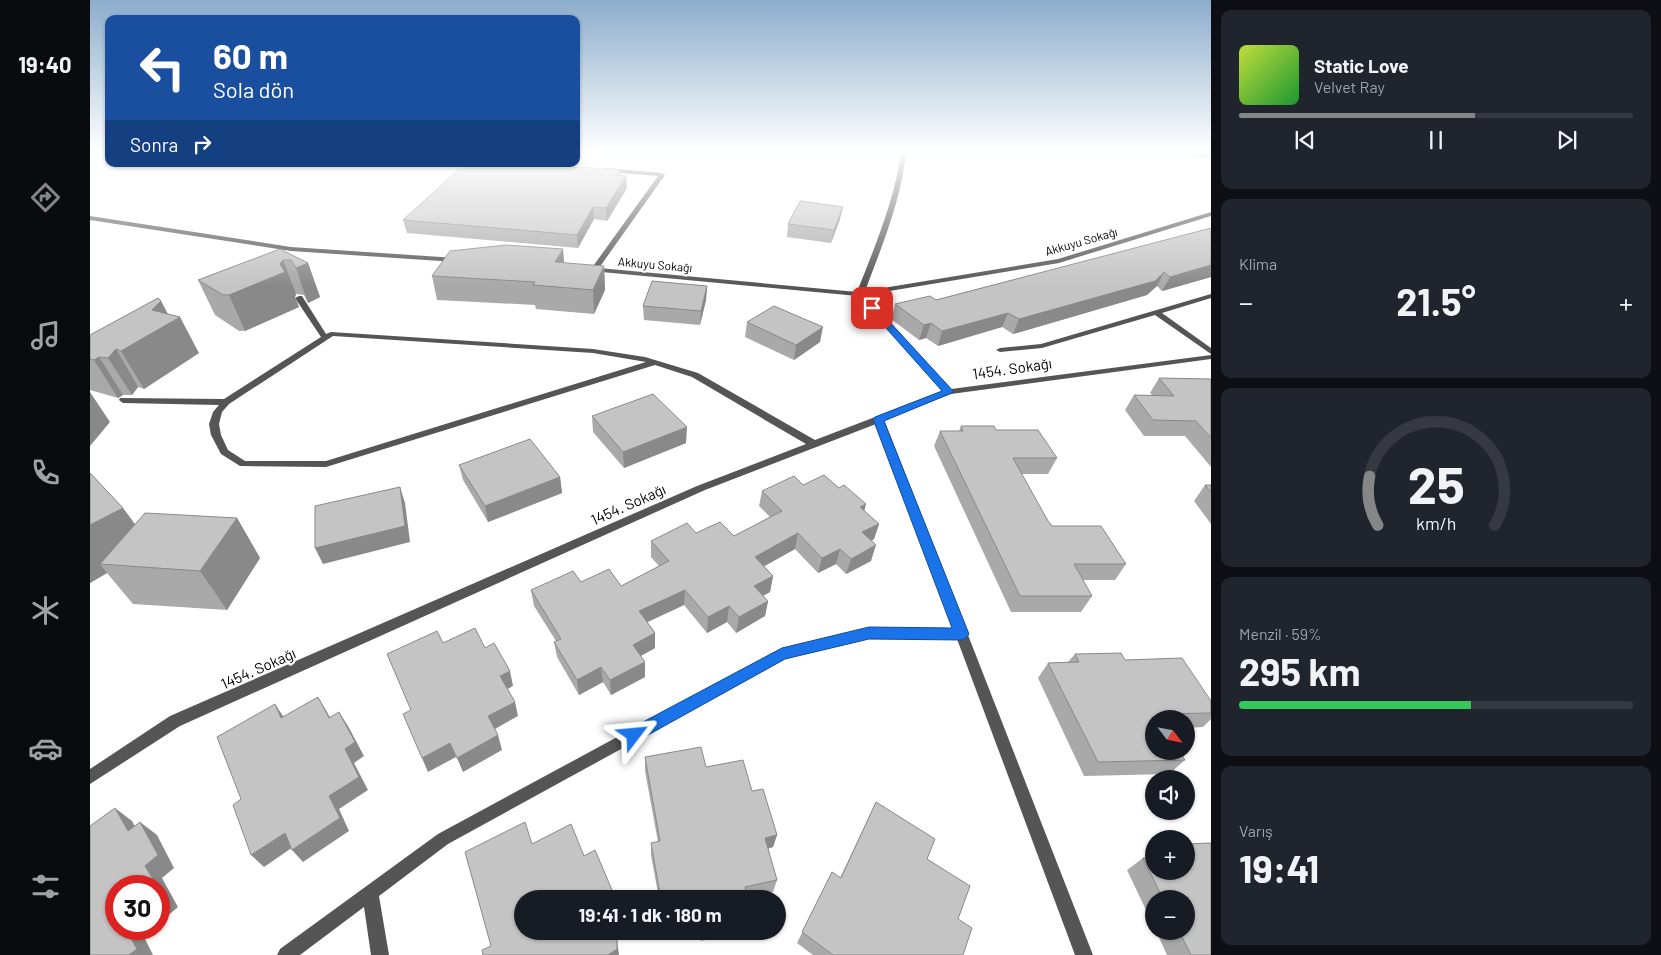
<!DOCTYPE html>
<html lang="tr">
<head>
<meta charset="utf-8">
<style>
  :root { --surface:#171b24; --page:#20242c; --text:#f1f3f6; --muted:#9ea1a6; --line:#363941; --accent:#858687 }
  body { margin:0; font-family:Barlow,sans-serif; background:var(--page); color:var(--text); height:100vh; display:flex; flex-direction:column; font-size:19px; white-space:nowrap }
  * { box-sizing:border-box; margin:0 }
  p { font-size:16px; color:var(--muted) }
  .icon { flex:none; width:28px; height:28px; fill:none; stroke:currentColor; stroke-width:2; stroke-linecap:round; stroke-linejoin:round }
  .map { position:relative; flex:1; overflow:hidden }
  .sheet { display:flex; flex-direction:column; gap:10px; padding:10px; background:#0d0f14; width:450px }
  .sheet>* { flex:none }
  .banner { position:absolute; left:15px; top:15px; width:475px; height:152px; border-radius:10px; box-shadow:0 1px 4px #0004; background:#1a4fa0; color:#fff; overflow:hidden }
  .needle { width:32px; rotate:122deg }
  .tools { position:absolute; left:1055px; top:710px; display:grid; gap:10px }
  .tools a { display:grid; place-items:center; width:50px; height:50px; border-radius:50%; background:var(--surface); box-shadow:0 1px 4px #0004; font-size:25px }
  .speed { position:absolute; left:15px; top:875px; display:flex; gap:10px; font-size:25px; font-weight:700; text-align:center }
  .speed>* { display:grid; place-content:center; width:65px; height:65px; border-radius:50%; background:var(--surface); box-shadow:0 1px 4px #0004; line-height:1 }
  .speed .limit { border:8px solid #d22; background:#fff; color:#111 }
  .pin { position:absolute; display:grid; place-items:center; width:42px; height:42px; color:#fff; margin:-21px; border-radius:10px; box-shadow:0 2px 8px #0006 }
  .me { position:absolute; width:55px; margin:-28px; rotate:61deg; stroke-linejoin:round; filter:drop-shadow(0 0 4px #0008) }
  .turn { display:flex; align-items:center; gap:18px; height:105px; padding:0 25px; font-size:22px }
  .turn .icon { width:65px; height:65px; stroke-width:2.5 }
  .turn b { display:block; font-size:35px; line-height:42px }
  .then { display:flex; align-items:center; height:48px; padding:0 25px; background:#0003; gap:10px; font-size:19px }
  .big { font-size:38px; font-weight:700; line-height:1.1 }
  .sheet .widget { flex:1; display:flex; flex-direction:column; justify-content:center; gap:8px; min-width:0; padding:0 18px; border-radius:10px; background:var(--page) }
  .sheet .dial { align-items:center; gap:0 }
  .dial svg { height:130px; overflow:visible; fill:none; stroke:var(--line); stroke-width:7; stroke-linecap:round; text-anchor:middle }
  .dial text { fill:var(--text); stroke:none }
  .song { display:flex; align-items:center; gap:15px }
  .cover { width:60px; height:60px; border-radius:8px; background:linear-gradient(135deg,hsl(70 70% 55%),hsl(130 70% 35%)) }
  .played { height:5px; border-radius:2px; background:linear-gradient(90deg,var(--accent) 60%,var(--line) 60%) }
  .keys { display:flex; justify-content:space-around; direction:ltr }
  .heat { display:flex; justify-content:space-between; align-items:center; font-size:28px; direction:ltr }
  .charge { height:8px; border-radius:4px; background:linear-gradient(90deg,#34c759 59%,var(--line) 0) }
  .trip { position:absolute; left:424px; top:890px; width:272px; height:50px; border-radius:25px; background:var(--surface); box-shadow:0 1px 4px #0004; font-weight:700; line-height:50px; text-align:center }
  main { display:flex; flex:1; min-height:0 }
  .tab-bar { display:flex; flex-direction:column; width:90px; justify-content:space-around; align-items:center; background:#090b0e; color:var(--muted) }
  .tab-bar .icon { width:35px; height:35px }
  .tab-bar .current { color:var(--accent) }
  .tab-bar b { font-size:22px; color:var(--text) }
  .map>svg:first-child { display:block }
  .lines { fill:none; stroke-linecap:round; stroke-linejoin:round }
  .street { fill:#555; fill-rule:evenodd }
  .wall { fill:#a9a9a9 }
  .shaded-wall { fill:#898989 }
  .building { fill:#c4c4c4; stroke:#898989 }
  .route { fill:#1a73e8; stroke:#114b97 }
  .labels { text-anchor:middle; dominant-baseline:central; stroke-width:4.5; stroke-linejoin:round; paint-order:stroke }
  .far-street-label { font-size:12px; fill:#000; stroke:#fff }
  .street-label { font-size:15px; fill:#000; stroke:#fff }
</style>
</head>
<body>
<main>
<nav class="tab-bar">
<b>19:40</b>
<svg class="icon current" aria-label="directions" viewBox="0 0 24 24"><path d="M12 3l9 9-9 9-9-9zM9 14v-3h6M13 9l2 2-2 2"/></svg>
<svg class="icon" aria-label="music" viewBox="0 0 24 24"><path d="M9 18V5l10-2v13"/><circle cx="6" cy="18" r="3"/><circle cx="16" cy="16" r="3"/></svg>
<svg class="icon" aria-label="phone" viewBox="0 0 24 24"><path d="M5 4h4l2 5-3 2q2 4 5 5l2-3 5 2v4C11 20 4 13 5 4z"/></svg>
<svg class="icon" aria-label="climate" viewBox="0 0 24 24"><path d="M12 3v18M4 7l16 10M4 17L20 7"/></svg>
<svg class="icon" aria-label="car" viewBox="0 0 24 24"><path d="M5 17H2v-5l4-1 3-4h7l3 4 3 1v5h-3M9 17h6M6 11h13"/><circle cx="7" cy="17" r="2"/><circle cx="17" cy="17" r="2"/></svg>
<svg class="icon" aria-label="filters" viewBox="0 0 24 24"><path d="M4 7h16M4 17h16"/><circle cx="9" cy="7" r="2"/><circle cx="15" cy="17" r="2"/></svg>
</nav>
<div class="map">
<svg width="1121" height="955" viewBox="0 0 1121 955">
  <rect width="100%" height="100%" fill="#fff"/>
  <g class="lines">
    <path class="street" d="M 811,153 L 816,153 C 811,201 792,246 775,291 L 968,259 L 1121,212 L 1121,216 L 969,263 L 775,295 L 861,389 L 1121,355 L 1121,359 L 861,394 L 794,420 L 1003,955 L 985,955 L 867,639 L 779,638 L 695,659 L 358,844 L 289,896 L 299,955 L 281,955 L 274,907 L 210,955 L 187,955 L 190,949 L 348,834 L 688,650 L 779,628 L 863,629 L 786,424 L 615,490 L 90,726 L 0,784 L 0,769 L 80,716 L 607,486 L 716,444 L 602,377 L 565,365 L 236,467 L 150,466 L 131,454 L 121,435 L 119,424 L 123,412 L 129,405 L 33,403 L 29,400 L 30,398 L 134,399 L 231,337 L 205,298 L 209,296 L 212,296 L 236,334 L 241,332 L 503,349 L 555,357 L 608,373 L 725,440 L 853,391 L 768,296 L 501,271 L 501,269 L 568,176 L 517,172 L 514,170 L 517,168 L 572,173 L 575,175 L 509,268 L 767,292 C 785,246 804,202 811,153 ZM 243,336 L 503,353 L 556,362 L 236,461 L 155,461 L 138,450 L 131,435 L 129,424 L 132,412 L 139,404 Z
      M 1093,153 L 1121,155 L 1121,159 L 1096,155 Z
      M 448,164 L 465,164 L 486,167 L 483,169 Z
      M 0,216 L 201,247 L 366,258 L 369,260 L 366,262 L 201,251 L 0,220 Z
      M 1121,294 L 1121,298 L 1072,313 L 1121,348 L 1121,354 L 1065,315 L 952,348 L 910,352 L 906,350 L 910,348 L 951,344 Z"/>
  </g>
  <path class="wall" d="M 530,170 L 530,175 L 537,188 L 517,221 L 504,219 L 488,248 L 317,233 L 313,220 Z
    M 750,219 L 741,243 L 697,237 L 698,224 Z
    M 1121,228 L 1121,277 L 1072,291 L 1067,286 L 1057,295 L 923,334 L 912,327 L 848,346 L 836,338 L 829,340 L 801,319 L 805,304 L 846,300 Z
    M 190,249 L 218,263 L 230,297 L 218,303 L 214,295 L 206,294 L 205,297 L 209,307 L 155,331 L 149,331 L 125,315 L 108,280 Z
    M 474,263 L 514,266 L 515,290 L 504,314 L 446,309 L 445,305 L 347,300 L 342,276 Z
    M 617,286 L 616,300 L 610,325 L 554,320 L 553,306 Z
    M 71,301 L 77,313 L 109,353 L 54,389 L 48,387 L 42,395 L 33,395 L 28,398 L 0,390 L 0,335 Z
    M 657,322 L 730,342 L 704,360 L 655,337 Z
    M 1069,378 L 1121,379 L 1121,467 L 1095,436 L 1054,436 L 1035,410 L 1044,395 L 1062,395 L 1060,393 Z
    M 502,416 L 596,443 L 534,468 L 503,432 Z
    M 871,426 L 906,430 L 967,458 L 958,474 L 931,474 L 958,521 L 962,526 L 1036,564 L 1025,580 L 993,580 L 1002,596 L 991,612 L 921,612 L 844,446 L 850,431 L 869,431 Z
    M 369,465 L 470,477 L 472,493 L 398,522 L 373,480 Z
    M 0,473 L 33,508 L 45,524 L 147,518 L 170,558 L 137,610 L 43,604 L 17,573 L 0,583 Z
    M 713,485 L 774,511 L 789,524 L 784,539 L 782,541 L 781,561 L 756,574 L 746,564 L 728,573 L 705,549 L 674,566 L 683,576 L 680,592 L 673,596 L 678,601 L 675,616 L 646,633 L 637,622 L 617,633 L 594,605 L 557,622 L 565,633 L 565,648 L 551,656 L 555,677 L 521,695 L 513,682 L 489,695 L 467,657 L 464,642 L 466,641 L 444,606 L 441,590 L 491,582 L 531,586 L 569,566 L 561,557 L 561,541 L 606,533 L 644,536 L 680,517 L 669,506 L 672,491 Z
    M 1115,485 L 1121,485 L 1121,524 L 1104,501 Z
    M 985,654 L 1035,660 L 1121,701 L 1121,719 L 1113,727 L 1096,728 L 1096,719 L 1064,719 L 1095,760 L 1079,774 L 994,776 L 948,678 L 958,663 L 978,662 Z
    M 555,757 L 616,767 L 662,791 L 687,835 L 683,847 L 678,849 L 687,880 L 683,892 L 657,897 L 658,899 L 569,899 L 561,855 L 561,843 L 568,842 L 555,771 Z
    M 786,802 L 837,859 L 868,919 L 873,955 L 723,955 L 707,943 L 742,872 L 750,878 Z
    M 1121,843 L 1121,955 L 1077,955 L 1066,931 L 1096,931 L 1096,899 L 1064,899 L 1064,927 L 1037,870 L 1053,858 L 1064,858 L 1064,871 L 1096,871 L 1096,844 Z
    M 608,931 L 657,931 L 611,941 Z"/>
  <path class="shaded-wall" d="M 536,176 L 537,188 L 517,221 L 516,208 Z
    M 503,207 L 504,219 L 488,248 L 487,235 Z
    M 753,207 L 750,219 L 741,243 L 744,230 Z
    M 473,249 L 475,272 L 465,262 Z
    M 193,260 L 206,294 L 205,297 L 209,307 L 155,331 L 139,295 L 190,264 Z
    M 218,263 L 230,297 L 218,303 L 206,268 Z
    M 1121,265 L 1121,277 L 1072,291 L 1080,277 Z
    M 514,266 L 515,290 L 504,314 L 503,290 Z
    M 1074,272 L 1067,286 L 1057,295 L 923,334 L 929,319 Z
    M 617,286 L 616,300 L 610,325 L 611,311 Z
    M 71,301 L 82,322 L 90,317 L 109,353 L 54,389 L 31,351 L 62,310 Z
    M 918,313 L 912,327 L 848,346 L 852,331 Z
    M 841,323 L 836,338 L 829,340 L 834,325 Z
    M 733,327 L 730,342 L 704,360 L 706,345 Z
    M 26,349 L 48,387 L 42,395 L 18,358 Z
    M 9,357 L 33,395 L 28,398 L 4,360 Z
    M 0,392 L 20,422 L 0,446 Z
    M 597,427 L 596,443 L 534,468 L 533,452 Z
    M 470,477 L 472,493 L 398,522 L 395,506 Z
    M 310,487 L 315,503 L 320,542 L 233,564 L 225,548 Z
    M 776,504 L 772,520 L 770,507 Z
    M 33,508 L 62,548 L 10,564 L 17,573 L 0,583 L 0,525 Z
    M 147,518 L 170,558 L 137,610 L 110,571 Z
    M 789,524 L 784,539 L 767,548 L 772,532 Z
    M 708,533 L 705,549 L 662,573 L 665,557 Z
    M 786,545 L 781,561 L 756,574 L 761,559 Z
    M 750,549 L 746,564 L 728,573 L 732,558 Z
    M 683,576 L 680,592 L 662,602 L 664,586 Z
    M 595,590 L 594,605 L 549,626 L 549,611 Z
    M 678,601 L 675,616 L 646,633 L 649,617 Z
    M 639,606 L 637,622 L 617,633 L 618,617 Z
    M 565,633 L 565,648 L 543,660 L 543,645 Z
    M 555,662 L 555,677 L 521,695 L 520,680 Z
    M 511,667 L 513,682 L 489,695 L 487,680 Z
    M 420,671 L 423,686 L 414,691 L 410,676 Z
    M 228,697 L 237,712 L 248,732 L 239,718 Z
    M 425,702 L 428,716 L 403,730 L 398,716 Z
    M 185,704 L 195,719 L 191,718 Z
    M 249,712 L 258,726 L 274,756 L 264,763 L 278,790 L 249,809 L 259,831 L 213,862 L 202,850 L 239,796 L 255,749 Z
    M 408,735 L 412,750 L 373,772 L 367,758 Z
    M 360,743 L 366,757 L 338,772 L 332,758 Z
    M 25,808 L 42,821 L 54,844 L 38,831 Z
    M 50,822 L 67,835 L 84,868 L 72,878 L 88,907 L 69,923 L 69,886 L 67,886 L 55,866 Z
    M 195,833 L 206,845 L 174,867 L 161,855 Z
    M 687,835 L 683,847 L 672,850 L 675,838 Z
    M 36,929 L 61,929 L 53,935 L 63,955 L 39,955 Z
    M 527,940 L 529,955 L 518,955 Z"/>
  <path class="building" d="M 375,164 L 444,164 L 530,170 L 527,175 L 536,176 L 516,208 L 503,207 L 487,235 L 313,220 Z
    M 710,201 L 753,207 L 744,230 L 698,224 Z
    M 1121,228 L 1121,265 L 1080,277 L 1074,272 L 1065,281 L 929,319 L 918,313 L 852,331 L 841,323 L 834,325 L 805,304 L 840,296 L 846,300 Z
    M 416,245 L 473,249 L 465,262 L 514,266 L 503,290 L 443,285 L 445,282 L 342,276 L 360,251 Z
    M 190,249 L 218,263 L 206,268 L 201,260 L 193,260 L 190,264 L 195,272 L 139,295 L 133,295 L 108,280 Z
    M 562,281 L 617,286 L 611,311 L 553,306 Z
    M 68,298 L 71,301 L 62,310 L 90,317 L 31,351 L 26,349 L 18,358 L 9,357 L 4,360 L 0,359 L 0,335 Z
    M 684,306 L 733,327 L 706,345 L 657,322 Z
    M 1069,378 L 1121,379 L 1121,438 L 1106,421 L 1063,420 L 1044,395 L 1084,396 Z
    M 563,394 L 597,427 L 533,452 L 502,416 Z
    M 871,426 L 904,426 L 906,430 L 948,430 L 967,458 L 923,458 L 958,521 L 962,526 L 1011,526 L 1036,564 L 984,564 L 1002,596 L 930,596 L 850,431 L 873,431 Z
    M 440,439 L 470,477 L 395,506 L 369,465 Z
    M 0,473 L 33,508 L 0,525 Z
    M 734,475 L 749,488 L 754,485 L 776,504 L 770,507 L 789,524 L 772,532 L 786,545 L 761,559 L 750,549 L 732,558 L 708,533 L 665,557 L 683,576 L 664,586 L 678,601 L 649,617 L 639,606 L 618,617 L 595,590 L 549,611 L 565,633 L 543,645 L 555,662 L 520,680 L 511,667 L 487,680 L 464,642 L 471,639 L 441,590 L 483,571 L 491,582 L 519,569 L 531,586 L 579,561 L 561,541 L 597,523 L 606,533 L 630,522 L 644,536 L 692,511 L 672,491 L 704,476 L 713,485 Z
    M 1115,485 L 1121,485 L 1121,492 Z
    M 310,487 L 315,526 L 225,548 L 225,506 Z
    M 55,513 L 147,518 L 110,571 L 10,564 Z
    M 385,628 L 395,648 L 404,643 L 420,671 L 410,676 L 425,702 L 398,716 L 408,735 L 367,758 L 360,743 L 332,758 L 313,714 L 321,710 L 297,654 L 347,631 L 353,643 Z
    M 1031,653 L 1035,660 L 1092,658 L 1121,701 L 1121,713 L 1067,714 L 1070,719 L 1064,719 L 1064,751 L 1089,751 L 1095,760 L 1008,762 L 958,663 L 989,662 L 985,654 Z
    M 228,697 L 239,718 L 249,712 L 265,742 L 255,749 L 269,777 L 239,796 L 250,818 L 202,850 L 195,833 L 161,855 L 143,805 L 151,799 L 127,737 L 185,704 L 191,718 Z
    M 611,747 L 616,767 L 653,760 L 662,791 L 673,789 L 687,835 L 675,838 L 687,880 L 655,887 L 658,899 L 571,899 L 561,843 L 570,841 L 555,757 Z
    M 786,802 L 845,839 L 837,859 L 880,886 L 868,919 L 882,928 L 873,955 L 743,955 L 712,932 L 742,872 L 751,878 Z
    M 25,808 L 38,831 L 50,822 L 68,855 L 55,866 L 67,886 L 26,886 L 26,929 L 36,929 L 47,949 L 39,955 L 0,955 L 0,826 Z
    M 435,822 L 442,844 L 481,824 L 494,856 L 505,850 L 525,897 L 523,899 L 432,899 L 432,931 L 524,931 L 527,940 L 527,949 L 518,955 L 393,955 L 392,950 L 401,946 L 375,852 Z
    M 1121,843 L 1121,955 L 1101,955 L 1089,931 L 1096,931 L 1096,899 L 1073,899 L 1053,858 L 1064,858 L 1064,871 L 1096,871 L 1096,844 Z
    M 69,890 L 72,895 L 69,898 Z"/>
  <linearGradient id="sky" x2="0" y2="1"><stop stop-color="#8cadcc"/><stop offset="0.53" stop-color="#fff"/><stop offset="1" stop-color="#fff" stop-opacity="0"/></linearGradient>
  <rect width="1121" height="286" fill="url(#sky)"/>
  <path class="route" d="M 780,306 L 785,306 L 864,392 L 794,421 L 879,634 L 876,638 L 872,640 L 779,639 L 695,659 L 549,740 L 544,743 L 538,740 L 536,735 L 538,730 L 692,648 L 779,627 L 862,628 L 783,419 L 785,417 L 852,391 L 780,310 Z"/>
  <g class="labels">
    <g class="far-street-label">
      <text transform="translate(991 241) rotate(-16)">Akkuyu Sokağı</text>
      <text transform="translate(565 264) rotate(5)">Akkuyu Sokağı</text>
    </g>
    <g class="street-label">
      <text transform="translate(922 368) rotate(-8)">1454. Sokağı</text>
      <text transform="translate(538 504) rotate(-24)">1454. Sokağı</text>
      <text transform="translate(168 668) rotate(-24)">1454. Sokağı</text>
    </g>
  </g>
</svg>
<div class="tools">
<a><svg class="needle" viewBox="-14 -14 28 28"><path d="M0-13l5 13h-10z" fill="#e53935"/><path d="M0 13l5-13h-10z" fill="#9ea1a6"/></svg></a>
<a><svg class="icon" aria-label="sound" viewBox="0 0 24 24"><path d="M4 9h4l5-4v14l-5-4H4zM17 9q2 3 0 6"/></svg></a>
<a>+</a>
<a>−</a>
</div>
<div class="speed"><div class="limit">30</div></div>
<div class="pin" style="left:782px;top:308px;background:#d93025"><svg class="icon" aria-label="arrive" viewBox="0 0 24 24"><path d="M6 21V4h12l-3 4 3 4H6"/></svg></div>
<svg class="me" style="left:544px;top:735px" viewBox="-20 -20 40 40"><path d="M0-17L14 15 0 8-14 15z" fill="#1a73e8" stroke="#fff" stroke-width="4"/></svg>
<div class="trip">19:41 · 1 dk · 180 m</div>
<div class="banner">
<div class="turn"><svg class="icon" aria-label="left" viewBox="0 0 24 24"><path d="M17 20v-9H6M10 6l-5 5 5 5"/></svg><div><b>60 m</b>Sola dön</div></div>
<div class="then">Sonra<svg class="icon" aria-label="right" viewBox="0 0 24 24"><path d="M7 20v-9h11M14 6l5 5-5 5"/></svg></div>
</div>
</div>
<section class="sheet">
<div class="widget">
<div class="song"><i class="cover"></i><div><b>Static Love</b><p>Velvet Ray</p></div></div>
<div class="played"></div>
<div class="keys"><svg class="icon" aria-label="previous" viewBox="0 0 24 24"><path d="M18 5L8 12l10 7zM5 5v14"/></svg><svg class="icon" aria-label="pause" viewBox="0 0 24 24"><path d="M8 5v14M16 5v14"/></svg><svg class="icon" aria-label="next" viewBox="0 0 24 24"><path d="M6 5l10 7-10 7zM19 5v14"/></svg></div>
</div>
<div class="widget"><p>Klima</p>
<div class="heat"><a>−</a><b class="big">21.5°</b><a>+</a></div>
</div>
<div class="widget dial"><svg viewBox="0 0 100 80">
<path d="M14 69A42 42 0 1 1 86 69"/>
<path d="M14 69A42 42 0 0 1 9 39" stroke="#858687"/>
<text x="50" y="56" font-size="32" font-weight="700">25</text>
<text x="50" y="72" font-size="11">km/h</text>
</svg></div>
<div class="widget"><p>Menzil · 59%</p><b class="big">295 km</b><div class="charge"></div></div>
<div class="widget"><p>Varış</p><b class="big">19:41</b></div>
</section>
</main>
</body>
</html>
